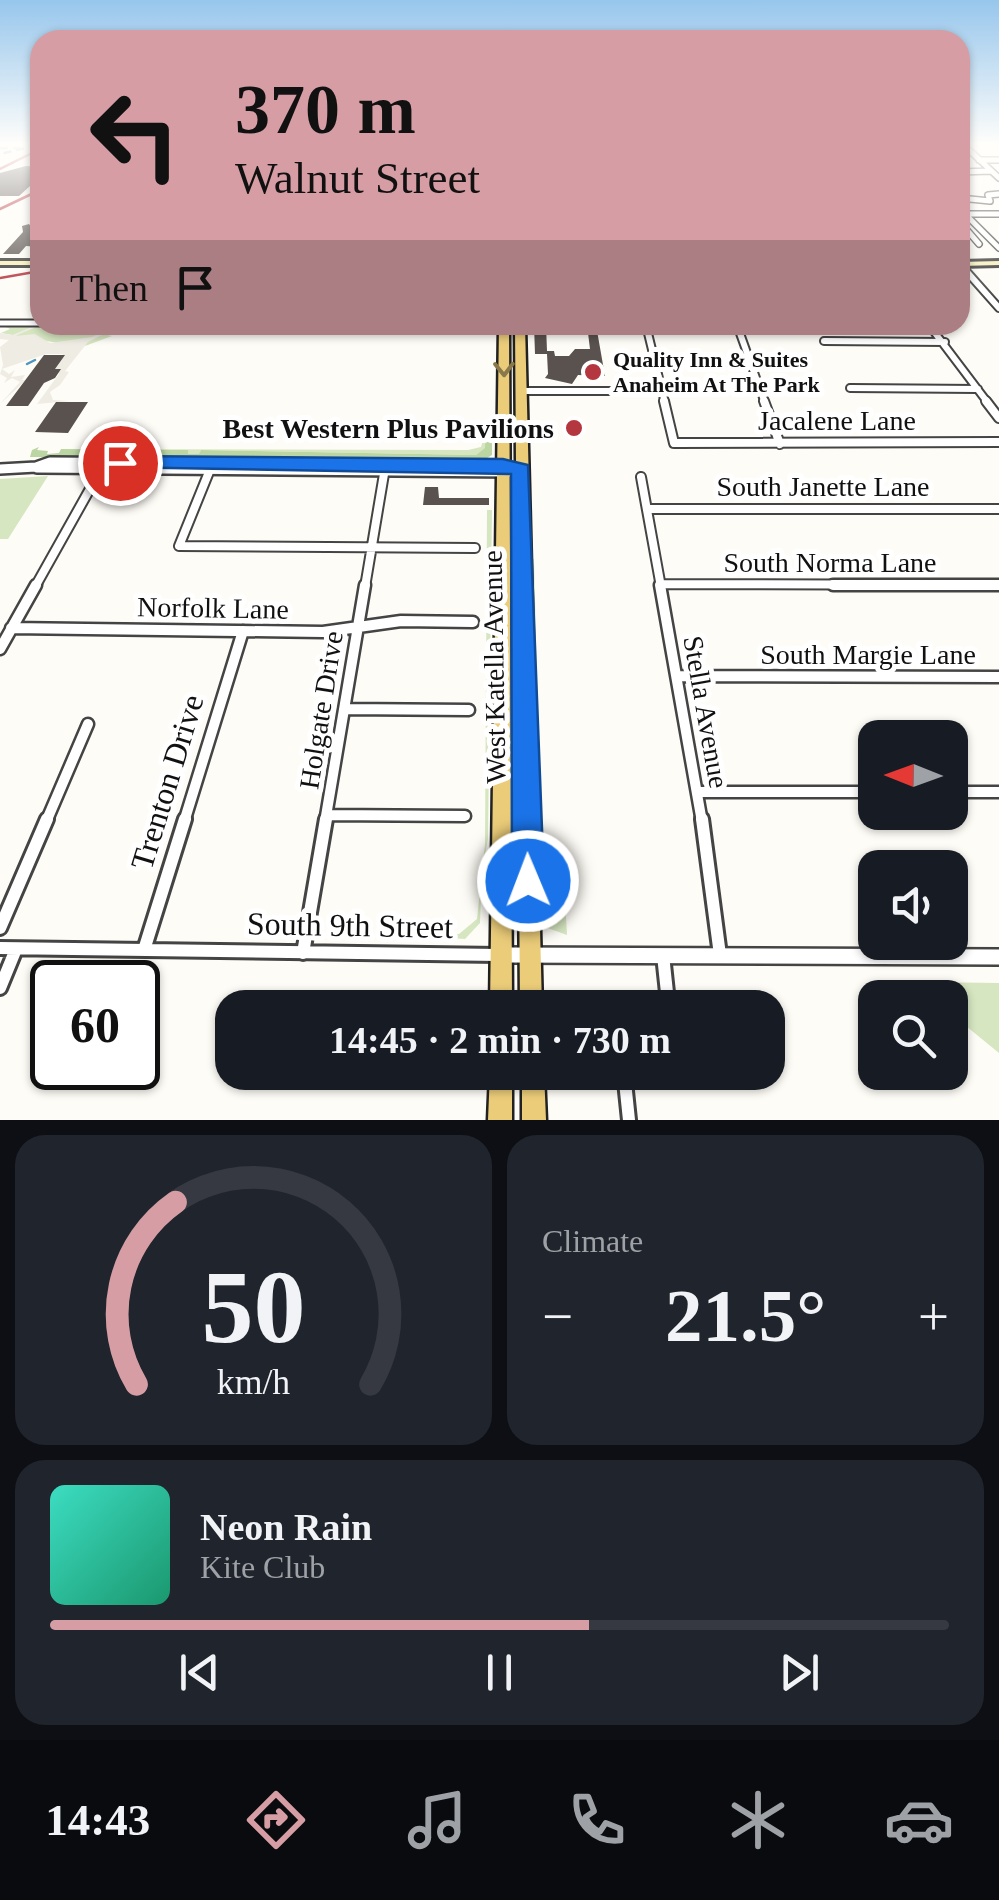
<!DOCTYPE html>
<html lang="en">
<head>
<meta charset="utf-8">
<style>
  :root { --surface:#171b24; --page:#20242c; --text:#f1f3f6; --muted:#9ea1a6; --line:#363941; --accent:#d69ea4 }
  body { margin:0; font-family:Georgia,serif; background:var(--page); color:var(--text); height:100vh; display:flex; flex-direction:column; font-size:38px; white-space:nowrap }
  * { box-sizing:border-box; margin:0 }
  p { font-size:32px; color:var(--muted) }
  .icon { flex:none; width:55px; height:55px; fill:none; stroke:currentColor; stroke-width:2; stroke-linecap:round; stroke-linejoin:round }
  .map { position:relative; height:1120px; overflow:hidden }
  .details { display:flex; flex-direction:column; gap:15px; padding:15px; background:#0d0f14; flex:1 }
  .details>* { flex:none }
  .top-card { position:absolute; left:30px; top:30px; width:940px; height:305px; border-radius:30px; box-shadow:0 2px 8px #0004; background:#d69ea4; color:#111; overflow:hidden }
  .needle { width:65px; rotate:271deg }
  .buttons { position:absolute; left:858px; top:720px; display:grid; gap:20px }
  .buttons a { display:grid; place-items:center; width:110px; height:110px; border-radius:20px; background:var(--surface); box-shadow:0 2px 8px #0004; font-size:50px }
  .speed { position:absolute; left:30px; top:960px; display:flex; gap:20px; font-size:50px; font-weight:700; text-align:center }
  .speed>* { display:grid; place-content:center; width:130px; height:130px; border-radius:50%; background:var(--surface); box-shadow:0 2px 8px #0004; line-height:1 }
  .speed .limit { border:5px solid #111; border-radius:15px; background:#fff; color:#111 }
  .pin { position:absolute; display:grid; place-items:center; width:85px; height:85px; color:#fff; margin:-42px; border:5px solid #fff; border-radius:50%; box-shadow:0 2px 10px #0007 }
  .me { position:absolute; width:110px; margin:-55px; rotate:359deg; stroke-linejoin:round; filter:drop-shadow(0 0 8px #0008) }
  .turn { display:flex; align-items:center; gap:35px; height:210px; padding:0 40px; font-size:45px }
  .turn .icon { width:130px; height:130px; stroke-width:2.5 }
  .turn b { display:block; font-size:70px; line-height:85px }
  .then { display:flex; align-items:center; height:95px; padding:0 40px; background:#0003; gap:20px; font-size:38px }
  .big { font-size:75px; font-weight:700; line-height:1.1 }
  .details .card { flex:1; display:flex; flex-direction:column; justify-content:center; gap:15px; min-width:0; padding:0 35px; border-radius:30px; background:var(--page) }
  .details .dial { align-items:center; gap:0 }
  .dial svg { height:260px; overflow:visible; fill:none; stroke:var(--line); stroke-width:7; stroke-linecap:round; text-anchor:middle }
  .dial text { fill:var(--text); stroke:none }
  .song { display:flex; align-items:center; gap:30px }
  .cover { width:120px; height:120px; border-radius:15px; background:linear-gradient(135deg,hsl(170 70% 55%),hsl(160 70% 35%)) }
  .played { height:10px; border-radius:5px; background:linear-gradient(90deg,var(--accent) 60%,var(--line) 60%) }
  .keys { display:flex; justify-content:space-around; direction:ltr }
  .heat { display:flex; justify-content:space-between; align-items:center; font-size:55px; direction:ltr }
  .details .tiles { flex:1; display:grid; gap:15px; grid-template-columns:1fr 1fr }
  .card:last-child { grid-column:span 2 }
  .trip { position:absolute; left:215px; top:990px; width:570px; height:100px; border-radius:30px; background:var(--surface); box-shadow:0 2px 8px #0004; font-weight:700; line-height:100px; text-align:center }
  .tab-bar { display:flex; height:160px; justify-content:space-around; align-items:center; background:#090b0e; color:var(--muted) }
  .tab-bar .icon { width:70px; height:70px }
  .tab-bar .active { color:var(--accent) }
  .tab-bar b { font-size:45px; color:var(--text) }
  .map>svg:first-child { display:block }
  .green { fill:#d6e6c1 }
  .forest { fill:#bbd6a2 }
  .plaza { fill:#efece3; fill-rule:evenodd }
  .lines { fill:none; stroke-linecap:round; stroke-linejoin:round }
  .stream { stroke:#4d96c1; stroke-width:2.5 }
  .ferry { stroke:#256998; stroke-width:2.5; stroke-dasharray:8 5; stroke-linecap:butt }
  .building { fill:#59524e }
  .pedestrian-casing { stroke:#444; stroke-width:9 }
  .minor-far4-casing { stroke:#444; stroke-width:8 }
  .minor-far3-casing { stroke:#444; stroke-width:10 }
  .minor-far2-casing { stroke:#444; stroke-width:12 }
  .minor-far1-casing { stroke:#444; stroke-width:15 }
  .minor-casing { stroke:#444; stroke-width:18 }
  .tertiary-far1-casing { stroke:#444; stroke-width:14 }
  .tertiary-casing { stroke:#444; stroke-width:20 }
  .secondary-casing { stroke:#333; stroke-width:6 }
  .primary-casing { stroke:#222; stroke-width:5 }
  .pedestrian { stroke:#fff; stroke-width:5 }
  .minor-far4 { stroke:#fff; stroke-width:5 }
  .minor-far3 { stroke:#fff; stroke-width:6 }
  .minor-far2 { stroke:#fff; stroke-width:8 }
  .minor-far1 { stroke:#fff; stroke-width:10 }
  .minor { stroke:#fff; stroke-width:12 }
  .tertiary-far1 { stroke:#fff; stroke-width:9 }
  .tertiary { stroke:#fff; stroke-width:15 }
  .secondary { fill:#f7eeb8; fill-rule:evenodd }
  .primary { fill:#ebcc79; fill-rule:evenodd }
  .rail { stroke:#b4363f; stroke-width:2.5 }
  .oneway { stroke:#89784a }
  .route { fill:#1a73e8; stroke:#114b97; stroke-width:2.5 }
  .poi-dot { fill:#b4363f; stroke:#fff; stroke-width:4 }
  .labels { text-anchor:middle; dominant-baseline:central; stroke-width:10; stroke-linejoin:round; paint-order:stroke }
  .far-poi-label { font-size:22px; font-weight:bold; fill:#111; stroke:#fff; text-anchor:start }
  .street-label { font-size:28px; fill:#111; stroke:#fff }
  .poi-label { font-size:28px; font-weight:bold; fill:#111; stroke:#fff; text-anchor:end }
  .near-street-label { font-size:32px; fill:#111; stroke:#fff }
</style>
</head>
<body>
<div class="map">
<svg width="999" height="1120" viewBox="0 0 999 1120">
  <rect width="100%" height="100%" fill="#fefcf6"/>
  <path class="green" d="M 6,327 L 110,327 L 103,334 L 112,336 L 85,346 L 87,341 L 55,346 L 58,343 L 1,333 L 10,329 Z
    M 486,430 L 486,448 L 476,455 L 201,450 L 200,454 L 186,454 L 187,450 L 61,449 L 468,450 L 481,447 Z
    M 48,476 L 8,539 L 0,539 L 0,479 Z
    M 487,510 L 492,510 L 488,839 L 482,869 L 480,923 L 465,939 L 450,938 L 450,934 L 459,934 L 477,919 L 485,844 Z
    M 508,534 L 514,544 L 517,845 L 512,846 Z
    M 530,559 L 534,559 L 543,915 L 549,923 L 555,922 L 565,899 L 567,935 L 542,926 L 539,919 Z
    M 926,982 L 999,983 L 999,1053 L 950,1013 L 950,998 L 931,997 Z"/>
  <path class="forest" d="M 492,426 L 492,455 L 484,460 L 30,457 L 32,450 L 39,447 L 37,450 L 48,451 L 47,454 L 59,453 L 61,449 L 188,450 L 188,454 L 199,454 L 201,450 L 476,455 L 485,448 L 486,430 Z"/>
  <path class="plaza" d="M 111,325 L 119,334 L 112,330 L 88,342 L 65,371 L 69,372 L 60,385 L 50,392 L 53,400 L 70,401 L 37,404 L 59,374 L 55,369 L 63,354 L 46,354 L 2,369 L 9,374 L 15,370 L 11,377 L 25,375 L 22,380 L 26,380 L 0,404 L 20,382 L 12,378 L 4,383 L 7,378 L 0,374 L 3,365 L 0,347 L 9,340 L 0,339 L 0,333 L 12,335 L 32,327 L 0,327 ZM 36,327 L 109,327 L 110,328 L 92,337 L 50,343 L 35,334 L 15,336 Z"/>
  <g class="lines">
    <path class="stream" d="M 27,364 L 35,360"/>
    <path class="ferry" d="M 0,148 L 25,148 L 0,154"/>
  </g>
  <path class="building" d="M 26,166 L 40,167 L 40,177 L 19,196 L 0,196 L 0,173 Z
    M 29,224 L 40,239 L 40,247 L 26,246 L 19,254 L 3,254 L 23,232 L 22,226 Z
    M 534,325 L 546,325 L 547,351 L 554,351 L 555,356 L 569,356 L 575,349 L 590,349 L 587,325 L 596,325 L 605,376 L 578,375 L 572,384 L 545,378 L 548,374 L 547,354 L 535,354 Z
    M 44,355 L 65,355 L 55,369 L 61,369 L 55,378 L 44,383 L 28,406 L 6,406 Z
    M 56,402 L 88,402 L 68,433 L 35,432 Z
    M 425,487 L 438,487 L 439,498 L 489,498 L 489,505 L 423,505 Z"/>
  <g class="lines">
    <defs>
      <path id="pedestrian" d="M 0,323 L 40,323"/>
      <path id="minor-far4" d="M 968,149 L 999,178
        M 979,160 L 999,160
        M 960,172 L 991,171
        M 960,198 L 990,201
        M 990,201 L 988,195 L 999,194
        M 965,214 L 999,248
        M 965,214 L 999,214
        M 960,222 L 979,244"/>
      <path id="minor-far3" d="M 960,264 L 999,308
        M 646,325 L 665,403
        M 737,325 L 765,403
        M 929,325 L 988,403
        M 824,341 L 945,342
        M 850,388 L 978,389
        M 520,391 L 662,391"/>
      <path id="minor-far2" d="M 664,401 L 674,443 L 999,442
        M 764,401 L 780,444
        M 986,401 L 999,418
        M 209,472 L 179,546 L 475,548
        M 641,477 L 661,587
        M 647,509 L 999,509
        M 660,584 L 999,585
        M 35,587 L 100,471
        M 365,587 L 384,474"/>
      <path id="minor-far1" d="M 660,585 L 702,822
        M 833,585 L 999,585
        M 11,628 L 323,632 L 401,621 L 473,622
        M 0,649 L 36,585
        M 677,676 L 999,677
        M 345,709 L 469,710
        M 697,792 L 875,792
        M 950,792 L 999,792
        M 327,815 L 465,816
        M 46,822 L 88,724
        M 184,822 L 243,631
        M 325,822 L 365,585"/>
      <path id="minor" d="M 702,819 L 720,955
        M 0,928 L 47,819
        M 0,948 L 498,955
        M 144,950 L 185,819
        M 303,953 L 326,819
        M 0,988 L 16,949
        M 625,1008 L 634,1001 L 668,1002 L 663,955
        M 624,1072 L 629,1120"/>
      <path id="tertiary-far1" d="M 37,468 L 510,472
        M 0,469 L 36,467 L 50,462 L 503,466 L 521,470"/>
      <path id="tertiary" d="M 501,955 L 999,957"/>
      <path id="secondary" d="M 0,261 L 40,261 L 40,265 L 0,265 Z
        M 999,261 L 999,265 L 960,266 L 960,262 Z"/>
      <path id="primary" d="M 499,325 L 509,325 L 512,1008 L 490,1008 Z
        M 515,325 L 525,325 L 542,1008 L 520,1008 Z
        M 490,1072 L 512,1072 L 512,1120 L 488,1120 Z
        M 522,1072 L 544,1072 L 546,1120 L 522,1120 Z"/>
    </defs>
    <use href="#pedestrian" class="pedestrian-casing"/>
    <use href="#minor-far4" class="minor-far4-casing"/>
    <use href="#minor-far3" class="minor-far3-casing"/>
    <use href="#minor-far2" class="minor-far2-casing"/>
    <use href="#minor-far1" class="minor-far1-casing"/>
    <use href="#minor" class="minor-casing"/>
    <use href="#tertiary-far1" class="tertiary-far1-casing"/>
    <use href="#tertiary" class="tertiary-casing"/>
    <use href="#secondary" class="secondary-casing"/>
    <use href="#primary" class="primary-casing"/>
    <use href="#pedestrian" class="pedestrian"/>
    <use href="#minor-far4" class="minor-far4"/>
    <use href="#minor-far3" class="minor-far3"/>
    <use href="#minor-far2" class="minor-far2"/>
    <use href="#minor-far1" class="minor-far1"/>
    <use href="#minor" class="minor"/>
    <use href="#tertiary-far1" class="tertiary-far1"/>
    <use href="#tertiary" class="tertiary"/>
    <use href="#secondary" class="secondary"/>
    <use href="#primary" class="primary"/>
    <path class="rail" d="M 0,169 L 40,149
      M 0,209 L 40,190
      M 0,278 L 40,271"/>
  </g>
  <defs><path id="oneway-chevron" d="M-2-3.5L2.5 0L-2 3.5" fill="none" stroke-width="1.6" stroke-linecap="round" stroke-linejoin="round" transform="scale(2.5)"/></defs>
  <use class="oneway" href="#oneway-chevron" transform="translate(504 369) rotate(89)"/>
  <linearGradient id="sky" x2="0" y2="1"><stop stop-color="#97c6ec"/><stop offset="0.48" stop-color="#fffefb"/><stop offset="1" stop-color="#fffefb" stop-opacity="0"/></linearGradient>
  <rect width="999" height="301" fill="url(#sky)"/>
  <path class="route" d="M 120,456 L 503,459 L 528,465 L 544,881 L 539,892 L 528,897 L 517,892 L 512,881 L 511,474 L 113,467 L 113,458 Z"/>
  <g class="poi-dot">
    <circle cx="593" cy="372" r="10"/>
    <circle cx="574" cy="428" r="10"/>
  </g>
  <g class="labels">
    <g class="far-poi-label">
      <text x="613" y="359">Quality Inn &amp; Suites<tspan x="613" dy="25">Anaheim At The Park</tspan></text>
    </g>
    <g class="street-label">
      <text x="837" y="420">Jacalene Lane</text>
      <text x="823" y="486">South Janette Lane</text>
      <text x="830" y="562">South Norma Lane</text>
      <text transform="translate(213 608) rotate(1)">Norfolk Lane</text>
      <text x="868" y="654">South Margie Lane</text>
      <text transform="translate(494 667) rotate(-91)">West Katella Avenue</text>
      <text transform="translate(321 710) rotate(-81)">Holgate Drive</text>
      <text transform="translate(706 712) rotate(80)">Stella Avenue</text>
    </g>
    <g class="poi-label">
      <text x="554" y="428">Best Western Plus Pavilions</text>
    </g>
    <g class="near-street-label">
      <text transform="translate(167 782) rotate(-73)">Trenton Drive</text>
      <text transform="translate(350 925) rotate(1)">South 9th Street</text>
    </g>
  </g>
</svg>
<div class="buttons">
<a><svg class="needle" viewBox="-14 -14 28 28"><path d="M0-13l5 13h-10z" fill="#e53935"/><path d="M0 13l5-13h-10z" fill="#9ea1a6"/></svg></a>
<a><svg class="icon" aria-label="sound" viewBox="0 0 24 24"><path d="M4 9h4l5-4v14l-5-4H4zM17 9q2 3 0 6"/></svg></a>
<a><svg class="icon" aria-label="search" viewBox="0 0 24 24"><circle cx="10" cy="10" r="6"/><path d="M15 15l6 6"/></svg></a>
</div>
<div class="speed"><div class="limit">60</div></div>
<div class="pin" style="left:120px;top:463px;background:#d93025"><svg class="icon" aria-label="arrive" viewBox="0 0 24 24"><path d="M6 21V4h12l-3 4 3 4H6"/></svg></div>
<svg class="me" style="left:528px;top:881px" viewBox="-20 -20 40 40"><circle r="17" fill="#1a73e8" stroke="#fff" stroke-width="3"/><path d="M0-11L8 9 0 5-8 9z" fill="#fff"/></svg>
<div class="trip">14:45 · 2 min · 730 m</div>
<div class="top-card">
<div class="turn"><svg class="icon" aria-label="left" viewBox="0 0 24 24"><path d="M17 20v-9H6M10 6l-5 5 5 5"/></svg><div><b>370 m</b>Walnut Street</div></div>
<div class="then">Then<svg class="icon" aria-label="arrive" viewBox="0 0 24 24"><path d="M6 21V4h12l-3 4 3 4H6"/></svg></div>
</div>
</div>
<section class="details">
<div class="tiles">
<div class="card dial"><svg viewBox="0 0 100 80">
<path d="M14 69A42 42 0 1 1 86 69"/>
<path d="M14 69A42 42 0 0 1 26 13" stroke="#d69ea4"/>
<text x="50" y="56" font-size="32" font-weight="700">50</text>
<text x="50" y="72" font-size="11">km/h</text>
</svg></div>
<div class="card"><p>Climate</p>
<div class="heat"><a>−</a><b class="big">21.5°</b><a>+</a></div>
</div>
<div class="card">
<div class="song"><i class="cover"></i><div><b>Neon Rain</b><p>Kite Club</p></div></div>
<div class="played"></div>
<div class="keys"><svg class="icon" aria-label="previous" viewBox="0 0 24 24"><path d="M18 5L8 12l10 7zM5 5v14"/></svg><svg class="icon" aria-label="pause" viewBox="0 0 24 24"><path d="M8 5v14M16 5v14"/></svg><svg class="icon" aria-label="next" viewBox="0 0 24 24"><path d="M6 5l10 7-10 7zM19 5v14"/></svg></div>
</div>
</div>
</section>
<nav class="tab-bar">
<b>14:43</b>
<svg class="icon active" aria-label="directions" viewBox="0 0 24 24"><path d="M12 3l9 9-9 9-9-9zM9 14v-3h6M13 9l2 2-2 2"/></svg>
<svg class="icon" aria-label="music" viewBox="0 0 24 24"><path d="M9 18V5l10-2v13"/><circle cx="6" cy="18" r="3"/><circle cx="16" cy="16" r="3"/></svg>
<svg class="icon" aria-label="phone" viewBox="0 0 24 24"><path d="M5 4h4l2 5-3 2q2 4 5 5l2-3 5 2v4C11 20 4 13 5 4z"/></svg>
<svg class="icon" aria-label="climate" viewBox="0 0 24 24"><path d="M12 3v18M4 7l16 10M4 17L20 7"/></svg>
<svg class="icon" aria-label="car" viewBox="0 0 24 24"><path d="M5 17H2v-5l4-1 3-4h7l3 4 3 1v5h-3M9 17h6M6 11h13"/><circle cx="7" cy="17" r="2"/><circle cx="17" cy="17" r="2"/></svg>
</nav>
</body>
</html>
